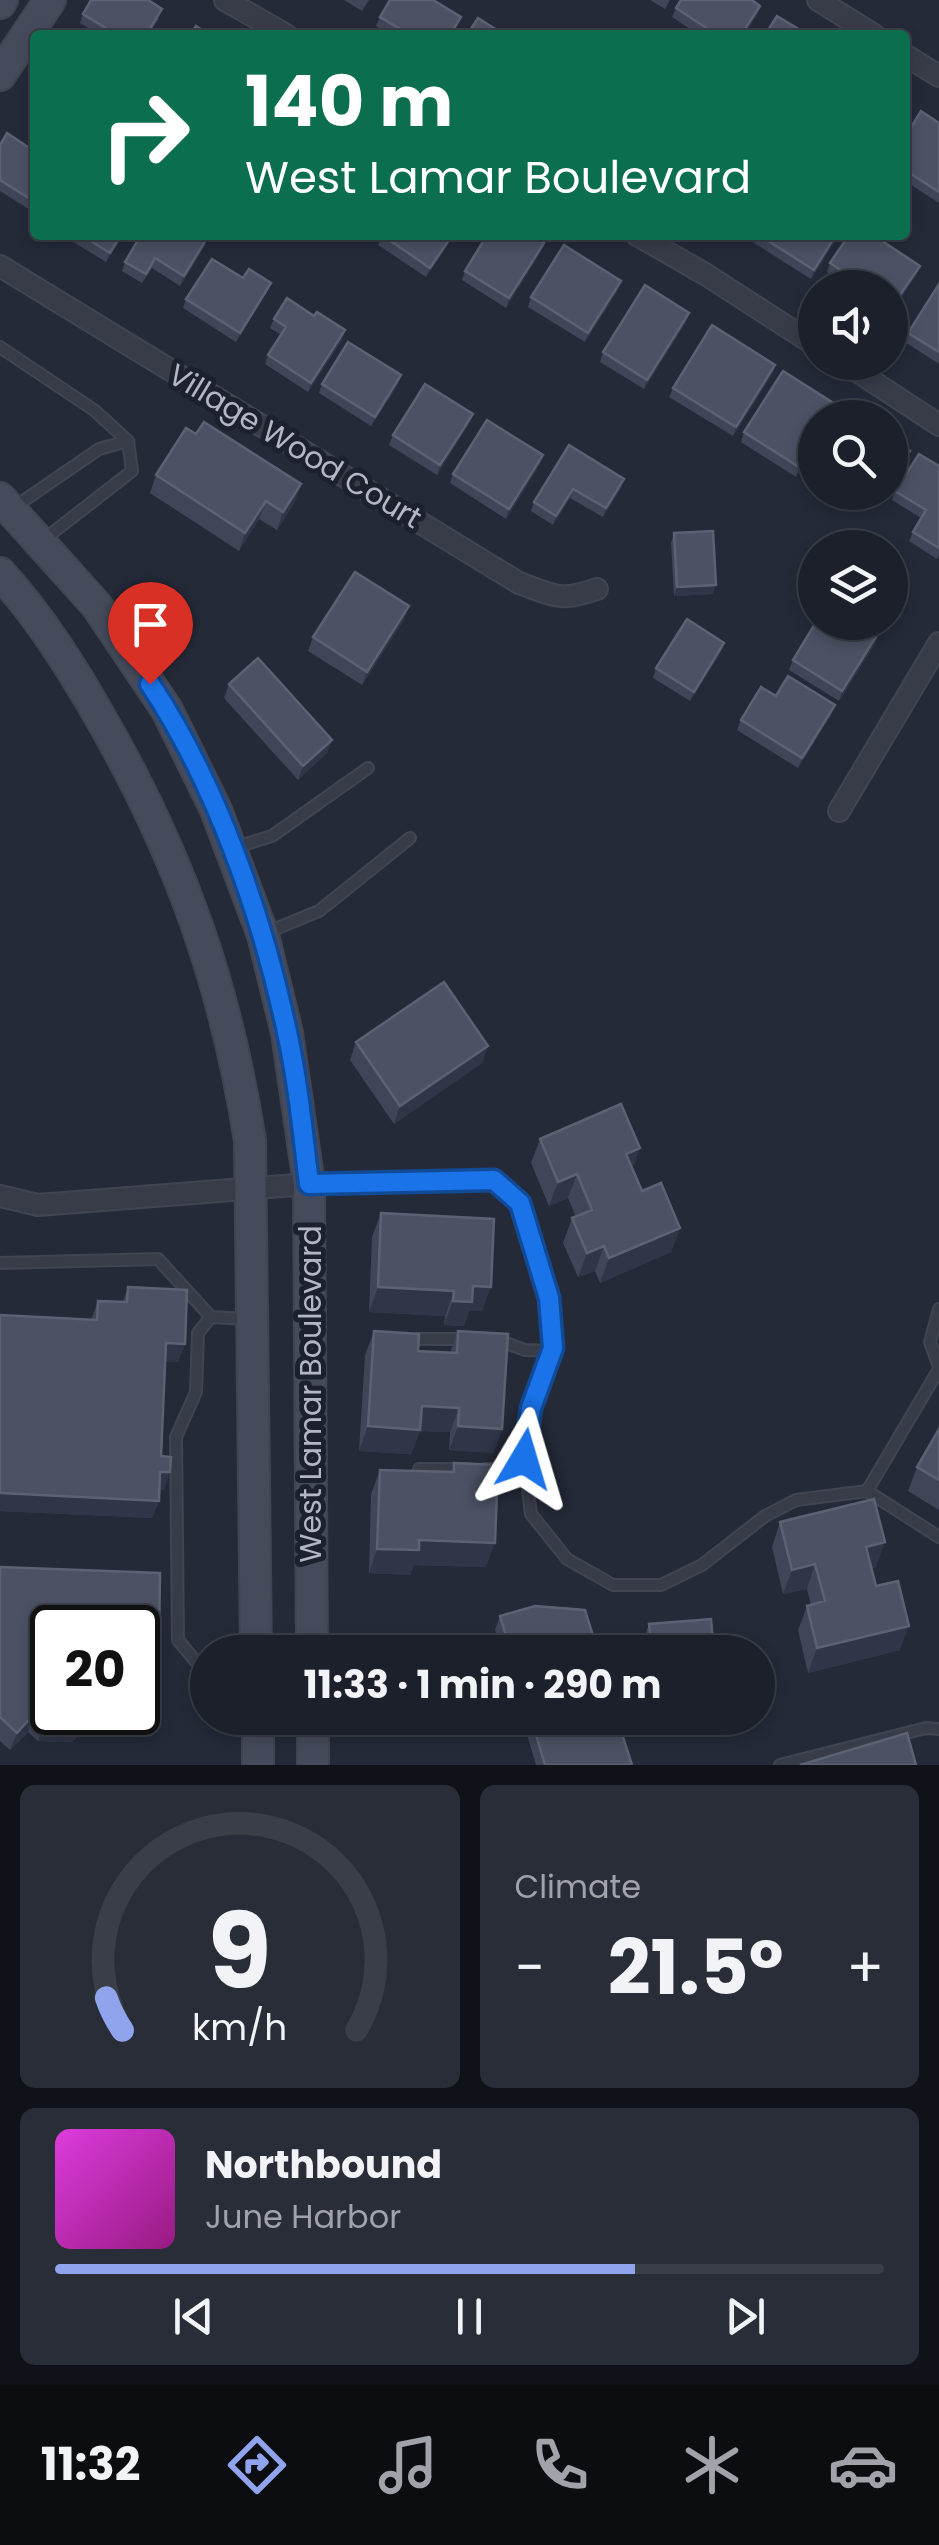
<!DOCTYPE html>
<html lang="en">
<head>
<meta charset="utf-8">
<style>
  :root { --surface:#1c202b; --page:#292d37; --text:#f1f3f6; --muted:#a0a3a9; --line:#3a3e47; --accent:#90a4ee }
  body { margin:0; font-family:Poppins,sans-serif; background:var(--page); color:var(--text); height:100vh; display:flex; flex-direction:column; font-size:38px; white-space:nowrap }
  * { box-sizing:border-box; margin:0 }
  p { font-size:32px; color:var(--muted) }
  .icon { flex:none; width:55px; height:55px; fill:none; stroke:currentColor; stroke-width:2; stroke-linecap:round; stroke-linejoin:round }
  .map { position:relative; height:1765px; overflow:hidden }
  .drawer { display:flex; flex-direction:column; gap:20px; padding:20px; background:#0f1218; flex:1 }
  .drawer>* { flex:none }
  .hud { position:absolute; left:30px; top:30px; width:880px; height:210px; border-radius:10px; box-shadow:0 5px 15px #0003,0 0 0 2px var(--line); background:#0b6e4f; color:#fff; overflow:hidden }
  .buttons { position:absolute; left:798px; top:270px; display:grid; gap:20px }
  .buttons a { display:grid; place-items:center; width:110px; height:110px; border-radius:50%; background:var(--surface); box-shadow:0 5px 15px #0003,0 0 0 2px var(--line); font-size:50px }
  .speed { position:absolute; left:30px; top:1605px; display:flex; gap:20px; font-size:50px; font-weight:700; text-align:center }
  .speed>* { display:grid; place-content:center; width:130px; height:130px; border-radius:50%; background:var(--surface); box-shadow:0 5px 15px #0003,0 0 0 2px var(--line); line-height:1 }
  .speed .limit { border:5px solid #111; border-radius:15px; background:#fff; color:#111 }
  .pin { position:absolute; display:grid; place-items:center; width:85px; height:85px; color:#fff; margin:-102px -42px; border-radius:50% 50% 50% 0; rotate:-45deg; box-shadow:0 0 10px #0007 }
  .pin .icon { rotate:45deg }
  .me { position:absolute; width:110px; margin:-55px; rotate:7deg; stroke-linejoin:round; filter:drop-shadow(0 0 8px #0008) }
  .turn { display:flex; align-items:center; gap:35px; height:210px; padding:0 50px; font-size:45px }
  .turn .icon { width:130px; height:130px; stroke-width:2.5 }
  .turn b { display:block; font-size:70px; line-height:85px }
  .big { font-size:75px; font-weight:700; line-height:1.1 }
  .drawer .tile { flex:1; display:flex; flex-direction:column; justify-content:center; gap:15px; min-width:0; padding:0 35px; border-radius:15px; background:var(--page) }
  .drawer .dial { align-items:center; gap:0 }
  .dial svg { height:260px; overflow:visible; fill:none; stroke:var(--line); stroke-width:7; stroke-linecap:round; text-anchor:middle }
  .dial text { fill:var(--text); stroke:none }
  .song { display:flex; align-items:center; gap:30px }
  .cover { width:120px; height:120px; border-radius:15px; background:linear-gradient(135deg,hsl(300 70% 55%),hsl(310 70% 35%)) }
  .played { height:10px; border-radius:5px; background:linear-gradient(90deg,var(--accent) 70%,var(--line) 70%) }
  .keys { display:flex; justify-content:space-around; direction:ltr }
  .heat { display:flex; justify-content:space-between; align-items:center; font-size:55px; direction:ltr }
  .drawer .tiles { flex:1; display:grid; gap:20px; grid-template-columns:1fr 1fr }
  .tile:last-child { grid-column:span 2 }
  .trip { position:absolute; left:190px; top:1635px; width:585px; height:100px; border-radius:50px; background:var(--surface); box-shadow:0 5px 15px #0003,0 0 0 2px var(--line); font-weight:700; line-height:100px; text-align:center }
  .tabs { display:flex; height:160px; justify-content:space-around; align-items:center; background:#0b0d11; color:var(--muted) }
  .tabs .icon { width:70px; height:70px }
  .tabs .selected { color:var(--accent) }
  .tabs b { font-size:45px; color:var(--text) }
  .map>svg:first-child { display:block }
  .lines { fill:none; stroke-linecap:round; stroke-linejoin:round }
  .lane-casing { stroke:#414552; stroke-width:14 }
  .street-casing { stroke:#414552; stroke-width:24 }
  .secondary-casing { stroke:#414552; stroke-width:34 }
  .lane { stroke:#383c49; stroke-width:10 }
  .street { stroke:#383c49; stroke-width:20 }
  .secondary { stroke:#464b5c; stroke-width:30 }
  .wall { fill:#404658 }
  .shaded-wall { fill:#303547 }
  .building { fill:#4c5264; stroke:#5c6273; stroke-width:2.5 }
  .route-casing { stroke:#114b97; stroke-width:25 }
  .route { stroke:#1a73e8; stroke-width:18 }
  .labels { text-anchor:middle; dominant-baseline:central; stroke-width:10; stroke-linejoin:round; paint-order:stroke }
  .street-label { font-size:30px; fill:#b3b7c5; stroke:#1d212e }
</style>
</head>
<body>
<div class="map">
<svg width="939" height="1765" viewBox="0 0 939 1765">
  <rect width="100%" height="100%" fill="#252a39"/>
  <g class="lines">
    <defs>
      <path id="lane" d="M 0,347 L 94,410 L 128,441 L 132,471 L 42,541
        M 13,508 L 99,449 L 128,441
        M 236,847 L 272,836 L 368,768
        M 268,932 L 319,911 L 410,838
        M 315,1184 L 494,1180 L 521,1203 L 549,1298 L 553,1348 L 531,1408 L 524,1459 L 531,1514 L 567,1559 L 613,1585 L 661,1585 L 702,1565 L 765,1516 L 796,1500 L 867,1491 L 939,1537
        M 0,1263 L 158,1259 L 211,1317 L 248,1319
        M 939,1309 L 930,1342 L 939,1367
        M 419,1339 L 468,1339
        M 495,1339 L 525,1350 L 552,1351
        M 419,1469 L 463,1469
        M 485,1469 L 525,1469
        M 867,1491 L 939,1369
        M 208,1663 L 197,1663 L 178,1640 L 176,1437 L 196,1392 L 198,1333 L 211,1317
        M 780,1765 L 926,1728 L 939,1729"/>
      <path id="street" d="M 225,0 L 286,35
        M 818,0 L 874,35
        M 905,55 L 939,76
        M 637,235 L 705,274 L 815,345
        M 0,266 L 519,583 C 555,596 560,602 597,589
        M 843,362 L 939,425
        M 839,811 L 939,643
        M 0,1196 L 38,1205 L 309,1184"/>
      <path id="secondary" d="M 0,3 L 2,0
        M 0,75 L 50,0
        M 0,498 L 97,606 L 167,710 L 216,810 L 263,935 L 287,1033 L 309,1184 L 312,1652
        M 0,573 C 41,618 74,671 104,724 C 181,859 226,987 250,1141 L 256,1652
        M 258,1718 L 258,1765
        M 313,1718 L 313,1765"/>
    </defs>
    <use href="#lane" class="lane-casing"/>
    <use href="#street" class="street-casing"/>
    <use href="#secondary" class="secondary-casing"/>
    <use href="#lane" class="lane"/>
    <use href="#street" class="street"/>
    <use href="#secondary" class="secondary"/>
  </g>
  <path class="wall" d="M 344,0 L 369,0 L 362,11 Z
    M 650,0 L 670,0 L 665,9 Z
    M 760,6 L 757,15 L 744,35 L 699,35 L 672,17 L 676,8 Z
    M 83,14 L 159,18 L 148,35 L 99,35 L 80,23 Z
    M 380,17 L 461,17 L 452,35 L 391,35 L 376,26 Z
    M 939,123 L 939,203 L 905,181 L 905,137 Z
    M 0,145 L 34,151 L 35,149 L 35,213 L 0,191 Z
    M 62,235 L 123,235 L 106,262 Z
    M 382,235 L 451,237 L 447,246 L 426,277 L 378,245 Z
    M 757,235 L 839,235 L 811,279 L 754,243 Z
    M 207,238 L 204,247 L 180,286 L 152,268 L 142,283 L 122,271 L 125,262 Z
    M 544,243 L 540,253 L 506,308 L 462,280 L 465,271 Z
    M 830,263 L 920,266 L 916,275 L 890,315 L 890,288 L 849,288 L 827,272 Z
    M 243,278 L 267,292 L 236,342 L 183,308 L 186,299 Z
    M 621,281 L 618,290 L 585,342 L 528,307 L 531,297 Z
    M 939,284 L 939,364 L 905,342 L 908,333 Z
    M 314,316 L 345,330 L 342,340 L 308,392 L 265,364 L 268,355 L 281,335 L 270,328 L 274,319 Z
    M 686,322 L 644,389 L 600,362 L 603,352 Z
    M 775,365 L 772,374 L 733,436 L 669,397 L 673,388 Z
    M 322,384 L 398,385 L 371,426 L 319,393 Z
    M 838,406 L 834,418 L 815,418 L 815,447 L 796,477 L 741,442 L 744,432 Z
    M 469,423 L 437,475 L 389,445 L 393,435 Z
    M 196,434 L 295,502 L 277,530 L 259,519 L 239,551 L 150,493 L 156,475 Z
    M 569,445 L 624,479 L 621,488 L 603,517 L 570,498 L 553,525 L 531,511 L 534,502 Z
    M 540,464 L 506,519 L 450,483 L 453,474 Z
    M 939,466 L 939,555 L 937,559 L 909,541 L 913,532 L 921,518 L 892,500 L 895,491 Z
    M 674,533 L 716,585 L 712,594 L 674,596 L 671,543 Z
    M 404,620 L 362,685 L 308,651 L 313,637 Z
    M 876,642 L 839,701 L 789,670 L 793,660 Z
    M 721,652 L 690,701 L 653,678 L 656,668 Z
    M 229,684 L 332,740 L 327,753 L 298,780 L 224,698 Z
    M 835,705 L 831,715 L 798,768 L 737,730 L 741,720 Z
    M 356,1042 L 488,1046 L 482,1063 L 394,1124 L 350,1060 Z
    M 540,1139 L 640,1148 L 632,1169 L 642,1191 L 680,1228 L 671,1252 L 600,1283 L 595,1271 L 578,1277 L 563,1243 L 572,1218 L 576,1217 L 568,1198 L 549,1206 L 531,1163 Z
    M 381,1213 L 482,1311 L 469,1311 L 464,1326 L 444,1325 L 445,1316 L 369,1312 L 372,1237 Z
    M 128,1287 L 185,1344 L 178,1362 L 165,1361 L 161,1456 L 164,1490 L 159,1490 L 159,1501 L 152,1518 L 0,1511 L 0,1315 L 91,1320 L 98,1301 L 123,1302 Z
    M 374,1331 L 418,1351 L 450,1353 L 458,1331 L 502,1429 L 493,1453 L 449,1450 L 450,1432 L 420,1431 L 411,1454 L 359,1451 L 365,1355 Z
    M 939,1429 L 939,1510 L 908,1491 L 917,1467 Z
    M 454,1463 L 486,1567 L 414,1565 L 410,1575 L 369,1573 L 371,1494 L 380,1470 L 451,1472 Z
    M 780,1522 L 876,1567 L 872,1568 L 876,1586 L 900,1650 L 808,1673 L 798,1630 L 807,1606 L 811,1605 L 807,1589 L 783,1594 L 772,1547 Z
    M 0,1567 L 159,1639 L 152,1657 L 52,1712 L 100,1712 L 72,1742 L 38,1741 L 28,1732 L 10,1750 L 0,1741 Z
    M 500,1616 L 598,1652 L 502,1652 L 495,1630 Z
    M 649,1624 L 714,1652 L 641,1652 L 640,1649 Z
    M 522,1718 L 617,1718 L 632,1765 L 536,1765 Z"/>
  <path class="shaded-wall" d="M 760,6 L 757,15 L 744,35 L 741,35 Z
    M 121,235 L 123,235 L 106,262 L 110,253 Z
    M 836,235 L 839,235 L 811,279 L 814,270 Z
    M 451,237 L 447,246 L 426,277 L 430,268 Z
    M 207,238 L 204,247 L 180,286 L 184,276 Z
    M 544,243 L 540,253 L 506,308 L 509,298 Z
    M 920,266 L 916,275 L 890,315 L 893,305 Z
    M 621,281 L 618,290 L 585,342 L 588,333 Z
    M 271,283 L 267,292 L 236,342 L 240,333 Z
    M 689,313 L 686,322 L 644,389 L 647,380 Z
    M 345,330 L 342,340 L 308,392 L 311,383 Z
    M 775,365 L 772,374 L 733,436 L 736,427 Z
    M 401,375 L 398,385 L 371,426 L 375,417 Z
    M 473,414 L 469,423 L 437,475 L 440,465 Z
    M 815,443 L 815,447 L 796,477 L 799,467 Z
    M 910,451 L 906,460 L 890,487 L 890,483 Z
    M 543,455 L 540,464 L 506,519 L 509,509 Z
    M 624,479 L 621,488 L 603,517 L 606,508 Z
    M 301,484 L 295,502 L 277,530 L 283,512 Z
    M 573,489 L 570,498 L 553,525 L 556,516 Z
    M 266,501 L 259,519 L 239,551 L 245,533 Z
    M 716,585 L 712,594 L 674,596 L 677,587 Z
    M 409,606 L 404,620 L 362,685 L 367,672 Z
    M 879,632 L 876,642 L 839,701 L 842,691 Z
    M 724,643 L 721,652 L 690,701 L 694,692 Z
    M 835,705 L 831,715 L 798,768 L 802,758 Z
    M 332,740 L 327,753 L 298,780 L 303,766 Z
    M 488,1046 L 482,1063 L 394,1124 L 400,1106 Z
    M 640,1148 L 631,1173 L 626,1154 Z
    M 577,1174 L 568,1198 L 549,1206 L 558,1182 Z
    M 680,1228 L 671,1252 L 600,1283 L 609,1258 Z
    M 604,1246 L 595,1271 L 578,1277 L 587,1253 Z
    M 473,1286 L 491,1287 L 482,1311 L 469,1311 L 464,1326 L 444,1325 L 453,1301 Z
    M 378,1287 L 454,1291 L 445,1316 L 369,1312 Z
    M 166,1343 L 185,1344 L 178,1362 L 159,1361 Z
    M 422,1406 L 459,1408 L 450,1432 L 420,1431 L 411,1454 L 359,1451 L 368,1426 Z
    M 458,1426 L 502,1429 L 493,1453 L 449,1450 Z
    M 160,1472 L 170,1472 L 164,1490 L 154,1489 Z
    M 0,1493 L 159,1501 L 152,1518 L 0,1511 Z
    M 419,1540 L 495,1543 L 486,1567 L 414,1565 L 410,1575 L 369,1573 L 377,1549 Z
    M 885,1542 L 876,1567 L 857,1572 L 866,1547 Z
    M 815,1564 L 807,1589 L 783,1594 L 792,1570 Z
    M 909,1626 L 900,1650 L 808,1673 L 817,1648 Z
    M 159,1639 L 152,1657 L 138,1672 L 138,1662 Z
    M 90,1712 L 100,1712 L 72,1742 L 38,1741 L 44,1723 Z
    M 34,1714 L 28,1732 L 10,1750 L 17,1733 Z"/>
  <path class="building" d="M 91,0 L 148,0 L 162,9 L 146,35 L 117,35 L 83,14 Z
    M 390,0 L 433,0 L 461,17 L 450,35 L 410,35 L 380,17 Z
    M 681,0 L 752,0 L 760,6 L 741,35 L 717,35 L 676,8 Z
    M 777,16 L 800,30 L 797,35 L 765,35 Z
    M 478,18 L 505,35 L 467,35 Z
    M 196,26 L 210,35 L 190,35 Z
    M 921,111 L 939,123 L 939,192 L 905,170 L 905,137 Z
    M 7,133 L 34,151 L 35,149 L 35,202 L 0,180 L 0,145 Z
    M 81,235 L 121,235 L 110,253 Z
    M 141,235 L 203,235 L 207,238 L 184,276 L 155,258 L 146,274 L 125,262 Z
    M 382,235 L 448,235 L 451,237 L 430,268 Z
    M 487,235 L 530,235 L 544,243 L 509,298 L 465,271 Z
    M 759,235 L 836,235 L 814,270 Z
    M 849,235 L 873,235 L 920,266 L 893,305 L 890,303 L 890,288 L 867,288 L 830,263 Z
    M 564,245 L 621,281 L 588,333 L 531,297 Z
    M 212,259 L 243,278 L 249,269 L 271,283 L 240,333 L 186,299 Z
    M 939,284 L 939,352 L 908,333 Z
    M 645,285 L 689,313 L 647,380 L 603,352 Z
    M 287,298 L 314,316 L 317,312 L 345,330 L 311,383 L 268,355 L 286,327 L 274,319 Z
    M 712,325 L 775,365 L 736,427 L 673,388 Z
    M 348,342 L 401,375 L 375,417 L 322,384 Z
    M 783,371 L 838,406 L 831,418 L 815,418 L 815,443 L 799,467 L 744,432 Z
    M 425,384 L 473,414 L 440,465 L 393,435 Z
    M 487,420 L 543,455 L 509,509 L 453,474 Z
    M 204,422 L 301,484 L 283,512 L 266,501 L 245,533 L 156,475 L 186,428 L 196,434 Z
    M 890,439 L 910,451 L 890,483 Z
    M 569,445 L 624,479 L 606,508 L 573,489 L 556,516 L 534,502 Z
    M 919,454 L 939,466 L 939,548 L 913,532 L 926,510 L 895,491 Z
    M 713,531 L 716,585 L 677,587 L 674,533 Z
    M 355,572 L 409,606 L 367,672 L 313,637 Z
    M 687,619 L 724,643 L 694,692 L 656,668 Z
    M 816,622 L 863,622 L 879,632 L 842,691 L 793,660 Z
    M 258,658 L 332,740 L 303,766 L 229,684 Z
    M 788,676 L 835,705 L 802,758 L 741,720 L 761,687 L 776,696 Z
    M 444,982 L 488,1046 L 400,1106 L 356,1042 Z
    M 621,1104 L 640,1148 L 626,1154 L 642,1191 L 661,1183 L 680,1228 L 609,1258 L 604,1246 L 587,1253 L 572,1218 L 592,1210 L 577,1174 L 558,1182 L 540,1139 Z
    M 381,1213 L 494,1219 L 491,1287 L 473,1286 L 472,1302 L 453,1301 L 454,1291 L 378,1287 Z
    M 128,1287 L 187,1290 L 185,1344 L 166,1343 L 161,1456 L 171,1457 L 170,1472 L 160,1472 L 159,1501 L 0,1493 L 0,1315 L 97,1320 L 98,1301 L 127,1302 Z
    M 374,1331 L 419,1334 L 418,1351 L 457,1353 L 458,1331 L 508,1334 L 502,1429 L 458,1426 L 459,1408 L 422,1406 L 420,1430 L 368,1426 Z
    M 939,1429 L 939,1480 L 917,1467 Z
    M 454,1463 L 498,1465 L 495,1543 L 419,1540 L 419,1550 L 377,1549 L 380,1470 L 454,1472 Z
    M 874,1499 L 885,1542 L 866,1547 L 876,1586 L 898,1581 L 909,1626 L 817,1648 L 807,1606 L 825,1601 L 815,1564 L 792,1570 L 780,1522 Z
    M 0,1567 L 160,1573 L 159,1639 L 138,1662 L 138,1628 L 52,1628 L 52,1712 L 90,1712 L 79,1724 L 44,1723 L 34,1714 L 17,1733 L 0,1717 Z
    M 535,1606 L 585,1610 L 598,1652 L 511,1652 L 500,1616 Z
    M 711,1619 L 714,1652 L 652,1652 L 649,1624 Z
    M 531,1718 L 617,1718 L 632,1765 L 545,1765 Z
    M 907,1733 L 916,1765 L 800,1765 Z"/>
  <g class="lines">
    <defs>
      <path id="route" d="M 150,684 C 216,783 262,915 287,1032 C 298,1082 303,1133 309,1184 L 494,1180 L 520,1203 L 549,1298 L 553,1348 L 531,1408 L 524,1459"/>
    </defs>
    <use href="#route" class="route-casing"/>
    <use href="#route" class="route"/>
  </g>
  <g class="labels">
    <g class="street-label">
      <text transform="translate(295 446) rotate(31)">Village Wood Court</text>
      <text transform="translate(310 1394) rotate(-90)">West Lamar Boulevard</text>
    </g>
  </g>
</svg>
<div class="buttons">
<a><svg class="icon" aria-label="sound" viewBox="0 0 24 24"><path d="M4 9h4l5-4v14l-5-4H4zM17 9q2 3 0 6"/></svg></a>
<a><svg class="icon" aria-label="search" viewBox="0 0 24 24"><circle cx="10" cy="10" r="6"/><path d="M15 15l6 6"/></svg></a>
<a><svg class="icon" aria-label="layers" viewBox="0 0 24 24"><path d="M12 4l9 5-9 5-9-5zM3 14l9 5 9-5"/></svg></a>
</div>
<div class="speed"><div class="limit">20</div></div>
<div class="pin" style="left:150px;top:684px;background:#d93025"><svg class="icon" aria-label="arrive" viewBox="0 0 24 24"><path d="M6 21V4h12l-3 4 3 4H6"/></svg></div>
<svg class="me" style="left:524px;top:1459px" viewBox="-20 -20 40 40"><path d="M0-17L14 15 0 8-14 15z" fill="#1a73e8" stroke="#fff" stroke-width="4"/></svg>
<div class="trip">11:33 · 1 min · 290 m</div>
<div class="hud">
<div class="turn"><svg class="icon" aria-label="right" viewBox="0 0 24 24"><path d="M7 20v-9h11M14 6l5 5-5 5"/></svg><div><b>140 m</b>West Lamar Boulevard</div></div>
</div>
</div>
<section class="drawer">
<div class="tiles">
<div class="tile dial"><svg viewBox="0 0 100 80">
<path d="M14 69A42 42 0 1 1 86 69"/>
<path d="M14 69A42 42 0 0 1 9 59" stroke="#90a4ee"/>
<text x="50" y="56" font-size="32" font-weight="700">9</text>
<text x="50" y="72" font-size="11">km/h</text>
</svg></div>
<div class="tile"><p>Climate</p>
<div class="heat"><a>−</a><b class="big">21.5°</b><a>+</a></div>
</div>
<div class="tile">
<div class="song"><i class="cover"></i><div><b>Northbound</b><p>June Harbor</p></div></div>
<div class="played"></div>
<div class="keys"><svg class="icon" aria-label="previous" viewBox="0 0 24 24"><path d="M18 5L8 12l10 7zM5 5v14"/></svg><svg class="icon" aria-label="pause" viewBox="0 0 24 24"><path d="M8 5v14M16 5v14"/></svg><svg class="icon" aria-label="next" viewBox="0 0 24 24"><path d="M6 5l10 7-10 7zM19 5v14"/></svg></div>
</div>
</div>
</section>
<nav class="tabs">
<b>11:32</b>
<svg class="icon selected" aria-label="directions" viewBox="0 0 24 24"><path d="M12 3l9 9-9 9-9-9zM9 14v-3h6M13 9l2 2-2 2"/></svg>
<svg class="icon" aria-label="music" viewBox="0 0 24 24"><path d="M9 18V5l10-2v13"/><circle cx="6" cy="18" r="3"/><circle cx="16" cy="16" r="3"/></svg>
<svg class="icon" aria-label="phone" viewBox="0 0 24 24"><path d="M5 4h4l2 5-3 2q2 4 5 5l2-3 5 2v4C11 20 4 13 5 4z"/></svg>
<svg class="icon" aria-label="climate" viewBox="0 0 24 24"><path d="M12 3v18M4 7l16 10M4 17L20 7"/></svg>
<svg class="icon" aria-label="car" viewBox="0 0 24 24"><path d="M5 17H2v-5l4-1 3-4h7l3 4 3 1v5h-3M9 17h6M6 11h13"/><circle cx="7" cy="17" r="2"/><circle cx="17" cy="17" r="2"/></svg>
</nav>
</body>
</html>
